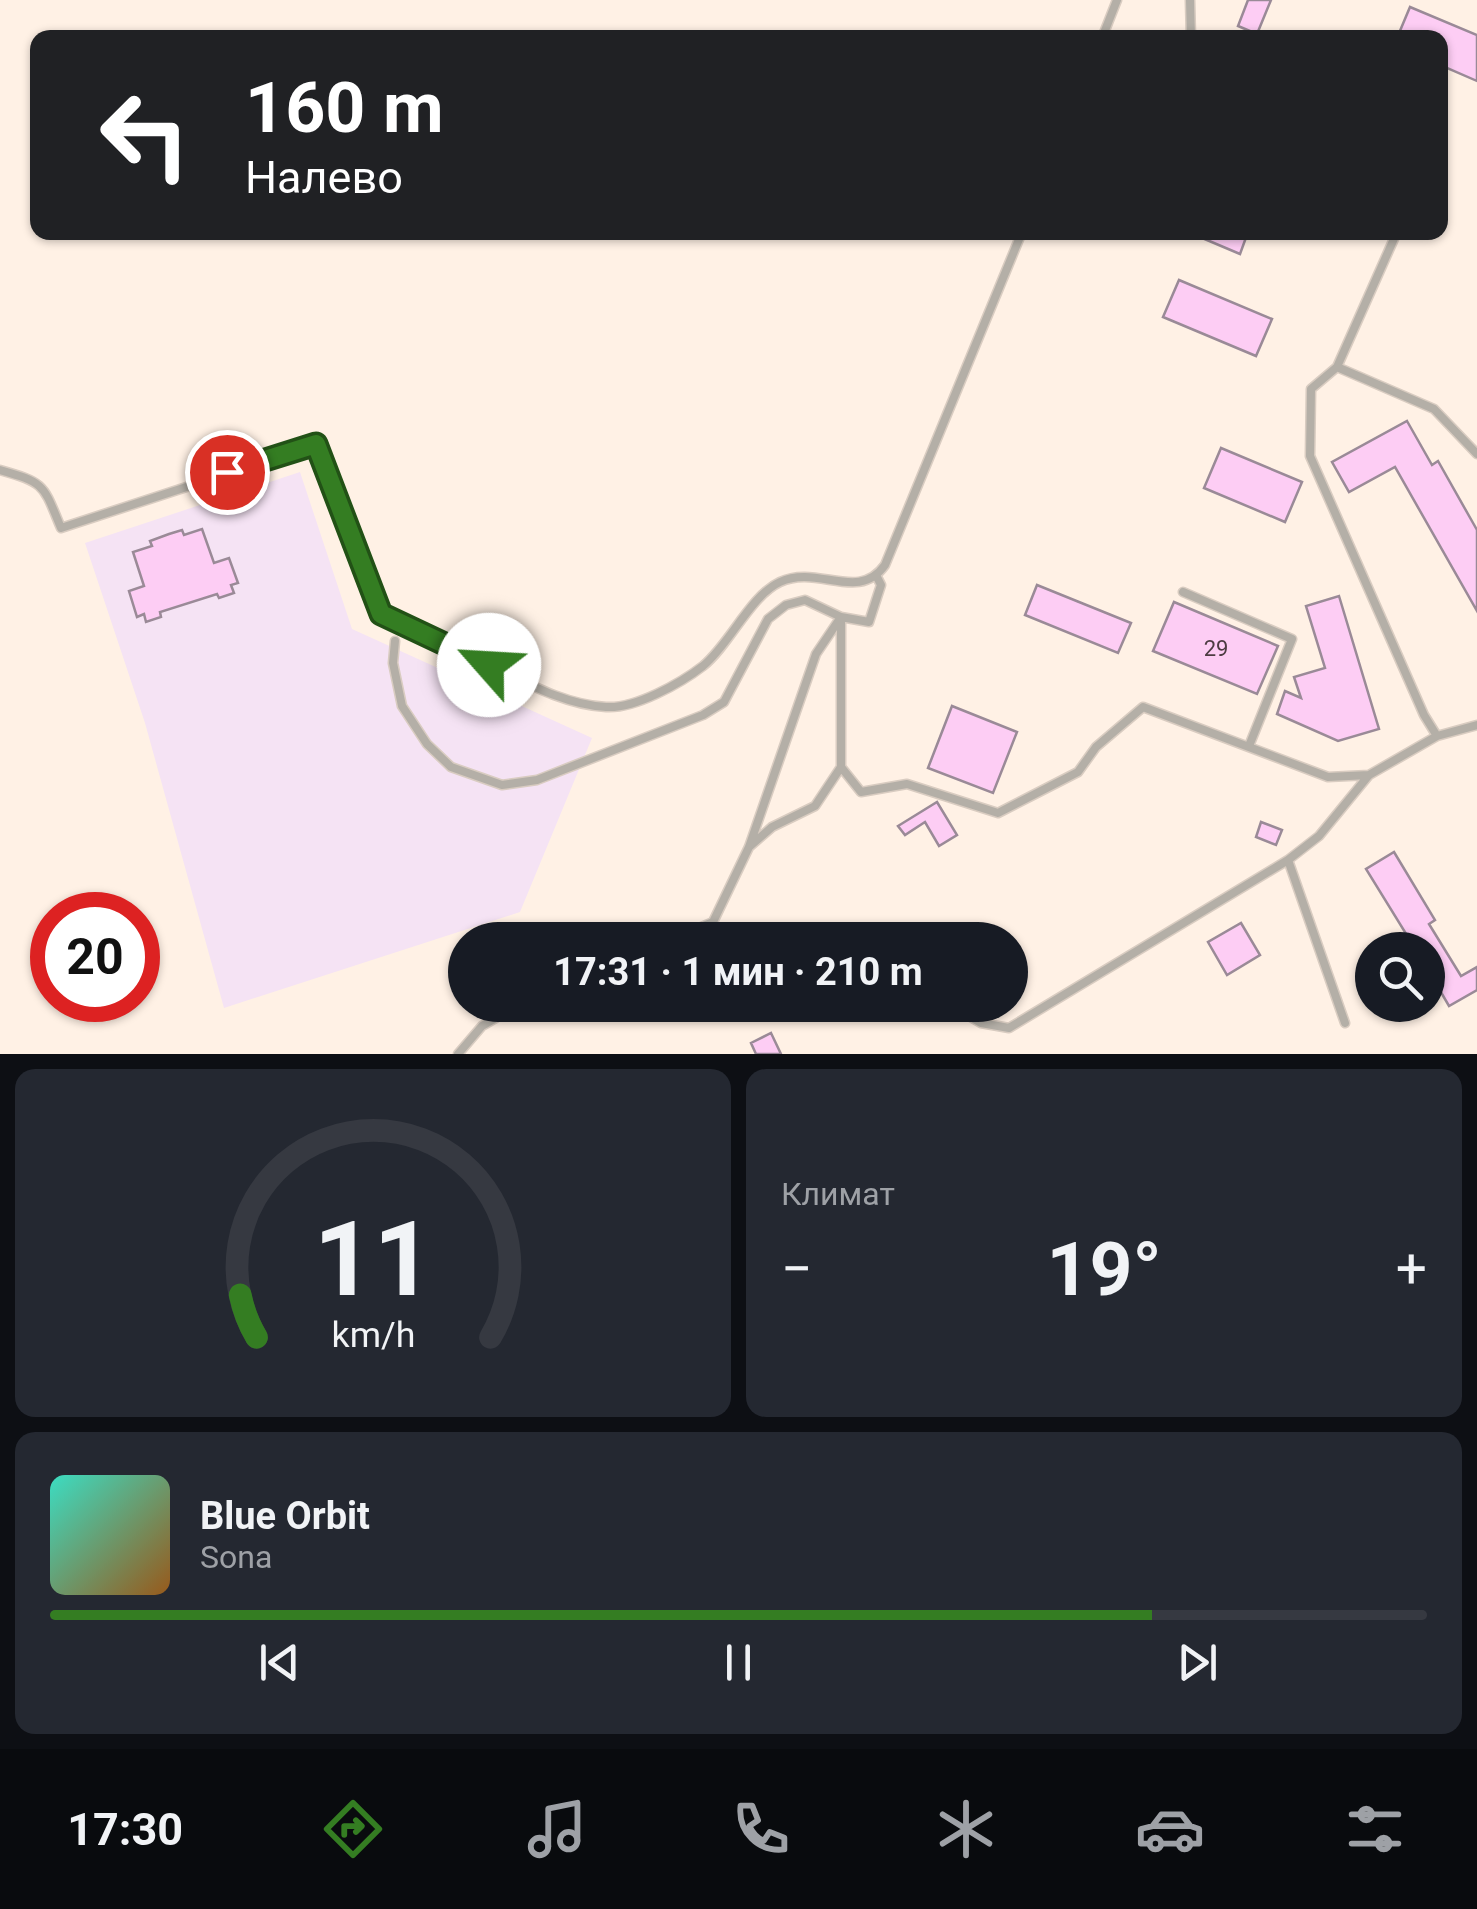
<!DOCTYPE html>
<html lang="ru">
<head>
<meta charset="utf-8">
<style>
  :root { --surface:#171b24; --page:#242831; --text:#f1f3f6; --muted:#9ea1a6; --line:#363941; --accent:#347d22 }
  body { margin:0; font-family:Roboto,sans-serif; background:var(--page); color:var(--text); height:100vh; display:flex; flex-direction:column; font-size:38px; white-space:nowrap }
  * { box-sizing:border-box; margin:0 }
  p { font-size:32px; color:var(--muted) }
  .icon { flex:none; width:55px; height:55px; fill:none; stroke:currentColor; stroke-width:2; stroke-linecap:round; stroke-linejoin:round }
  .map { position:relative; height:1054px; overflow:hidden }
  .sheet { display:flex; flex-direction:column; gap:15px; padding:15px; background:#0d0f14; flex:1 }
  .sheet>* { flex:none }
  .guide { position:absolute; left:30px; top:30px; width:1418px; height:210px; border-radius:20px; box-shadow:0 2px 8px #0004; background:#202124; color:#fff; overflow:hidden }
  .tools { position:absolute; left:1355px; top:932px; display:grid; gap:20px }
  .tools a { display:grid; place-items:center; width:90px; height:90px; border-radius:50%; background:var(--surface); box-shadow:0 2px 8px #0004; font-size:50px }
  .speed { position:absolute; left:30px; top:892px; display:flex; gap:20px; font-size:50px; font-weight:700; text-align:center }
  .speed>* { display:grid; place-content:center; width:130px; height:130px; border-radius:50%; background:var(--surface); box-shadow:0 2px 8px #0004; line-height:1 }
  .speed .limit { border:15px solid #d22; background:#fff; color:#111 }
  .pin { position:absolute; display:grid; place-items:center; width:85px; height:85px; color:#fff; margin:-42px; border:5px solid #fff; border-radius:50%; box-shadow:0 2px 10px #0007 }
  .me { position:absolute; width:110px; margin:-55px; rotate:296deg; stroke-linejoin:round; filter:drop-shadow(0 0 8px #0008) }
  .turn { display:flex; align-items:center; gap:35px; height:210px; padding:0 50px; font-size:45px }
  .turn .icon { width:130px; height:130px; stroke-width:2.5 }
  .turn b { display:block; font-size:70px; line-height:85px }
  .big { font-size:75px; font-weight:700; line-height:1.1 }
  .sheet .card { flex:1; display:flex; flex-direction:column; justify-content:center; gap:15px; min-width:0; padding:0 35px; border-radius:20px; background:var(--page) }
  .sheet .dial { align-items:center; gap:0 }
  .dial svg { height:260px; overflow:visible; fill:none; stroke:var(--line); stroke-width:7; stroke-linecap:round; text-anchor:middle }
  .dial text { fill:var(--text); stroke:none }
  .song { display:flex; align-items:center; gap:30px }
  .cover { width:120px; height:120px; border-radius:15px; background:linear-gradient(135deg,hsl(170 70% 55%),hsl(30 70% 35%)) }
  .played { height:10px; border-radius:5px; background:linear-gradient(90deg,var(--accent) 80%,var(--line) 80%) }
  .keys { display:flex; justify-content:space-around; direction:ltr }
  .heat { display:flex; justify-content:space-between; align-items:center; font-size:55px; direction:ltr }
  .sheet .tiles { flex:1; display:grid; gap:15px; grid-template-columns:1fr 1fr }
  .card:last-child { grid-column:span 2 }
  .trip { position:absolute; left:448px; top:922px; width:580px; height:100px; border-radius:50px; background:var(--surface); box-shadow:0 2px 8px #0004; font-weight:700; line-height:100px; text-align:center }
  .tabs { display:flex; height:160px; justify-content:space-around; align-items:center; background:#090b0e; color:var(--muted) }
  .tabs .icon { width:70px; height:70px }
  .tabs .active { color:var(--accent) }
  .tabs b { font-size:45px; color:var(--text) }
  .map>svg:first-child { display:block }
  .education { fill:#f5e3f4 }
  .building { fill:#fdcdf4; stroke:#9a8a97; stroke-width:2.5 }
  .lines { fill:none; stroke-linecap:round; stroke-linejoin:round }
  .lane-casing { stroke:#d9ccc1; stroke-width:11 }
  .lane { stroke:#b4afa7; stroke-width:8 }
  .route-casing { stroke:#225116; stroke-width:25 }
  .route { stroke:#347d22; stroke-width:18 }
  .labels { text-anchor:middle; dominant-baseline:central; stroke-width:10; stroke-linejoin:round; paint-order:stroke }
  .number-label { font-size:22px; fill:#4d3c42 }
</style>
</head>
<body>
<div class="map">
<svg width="1477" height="1054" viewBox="0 0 1477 1054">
  <rect width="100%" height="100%" fill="#fff1e5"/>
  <path class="education" d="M 300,472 L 352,629 L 592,738 L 520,912 L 224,1008 L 145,723 L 85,543 Z"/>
  <path class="building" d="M 1248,0 L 1271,0 L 1257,34 L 1238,26 Z
    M 1410,7 L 1477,35 L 1477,81 L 1440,65 L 1440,38 L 1397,38 Z
    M 1188,232 L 1248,232 L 1240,254 Z
    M 1179,280 L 1272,319 L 1256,356 L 1163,317 Z
    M 1407,421 L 1432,465 L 1438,461 L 1477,530 L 1477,611 L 1395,467 L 1349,492 L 1332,462 Z
    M 1221,448 L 1302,482 L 1285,522 L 1204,488 Z
    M 202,529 L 214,563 L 229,558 L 238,583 L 231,585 L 234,593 L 219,598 L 217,594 L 160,612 L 161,617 L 146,622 L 144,614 L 137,617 L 129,591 L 144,586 L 133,552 L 152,546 L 150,541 L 169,534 L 182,530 L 184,535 Z
    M 1037,585 L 1131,623 L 1118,653 L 1025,615 Z
    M 1339,596 L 1379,729 L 1338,741 L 1277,714 L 1285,691 L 1301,698 L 1294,677 L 1325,668 L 1306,606 Z
    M 1174,602 L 1278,646 L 1257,694 L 1153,651 Z
    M 952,706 L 1017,732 L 993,793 L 928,768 Z
    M 937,802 L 957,835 L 939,846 L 925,822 L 905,835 L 898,826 Z
    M 1261,822 L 1282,830 L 1276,845 L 1256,837 Z
    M 1394,852 L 1435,920 L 1429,924 L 1461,976 L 1477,967 L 1477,990 L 1449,1006 L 1428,970 L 1428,950 L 1416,950 L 1366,869 Z
    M 1241,923 L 1260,955 L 1227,975 L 1208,942 Z
    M 771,1033 L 781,1054 L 756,1054 L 751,1043 Z"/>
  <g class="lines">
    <defs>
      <path id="lane" d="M 1190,0 L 1191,38
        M 1102,38 L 1117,0
        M 1397,232 L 1337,367 L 1311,389 L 1310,456 L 1424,715 L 1437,736
        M 1337,367 L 1434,409 L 1477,454
        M 0,470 C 46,483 43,485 61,528 L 315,445 L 381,614 C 416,630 451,646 485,663 C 523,681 564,705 606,707 C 635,709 681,683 703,666 C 730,644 750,596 780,582 C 818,564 858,603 885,565 L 1022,232
        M 1183,592 L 1292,639 L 1249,746
        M 395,641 L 393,663 L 402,706 L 427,744 L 451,767 L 502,785 L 537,780 L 703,715 L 724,702 L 768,619 L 786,605 L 805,600 L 841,617 L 841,767
        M 749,847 L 772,827 L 815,806 L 841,767 L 861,792 L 907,784 L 998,813 L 1078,772 L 1096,747 L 1143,707 L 1328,777 L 1369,775
        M 671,940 L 713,922 L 749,847 L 816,654 L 841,617 L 869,622 L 881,585 L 877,577
        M 950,1005 L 981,1023 L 1009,1028 L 1288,860
        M 1345,1023 L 1288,860 L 1319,836 L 1369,775 L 1437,736 L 1477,725
        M 458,1054 L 482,1026 L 518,1005"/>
    </defs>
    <use href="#lane" class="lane-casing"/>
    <use href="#lane" class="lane"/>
  </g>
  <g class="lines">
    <defs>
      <path id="route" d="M 227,472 L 316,444 L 381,614 L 489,665"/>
    </defs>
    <use href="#route" class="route-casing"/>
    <use href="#route" class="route"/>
  </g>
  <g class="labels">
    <g class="number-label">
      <text x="1216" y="648">29</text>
    </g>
  </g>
</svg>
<div class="tools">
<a><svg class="icon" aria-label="search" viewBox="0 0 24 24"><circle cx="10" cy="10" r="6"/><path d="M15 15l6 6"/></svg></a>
</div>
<div class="speed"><div class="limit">20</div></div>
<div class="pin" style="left:227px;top:472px;background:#d93025"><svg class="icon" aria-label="arrive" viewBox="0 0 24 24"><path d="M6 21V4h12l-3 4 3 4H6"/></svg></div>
<svg class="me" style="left:489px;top:665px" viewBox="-20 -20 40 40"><circle r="19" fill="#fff"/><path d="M0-13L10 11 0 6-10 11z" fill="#347d22"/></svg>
<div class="trip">17:31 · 1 мин · 210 m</div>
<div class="guide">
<div class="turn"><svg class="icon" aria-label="left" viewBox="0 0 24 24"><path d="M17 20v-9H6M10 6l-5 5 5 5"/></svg><div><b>160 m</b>Налево</div></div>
</div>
</div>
<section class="sheet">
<div class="tiles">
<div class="card dial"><svg viewBox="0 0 100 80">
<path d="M14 69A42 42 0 1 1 86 69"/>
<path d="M14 69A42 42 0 0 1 9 56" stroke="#347d22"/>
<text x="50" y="56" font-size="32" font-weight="700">11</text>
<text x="50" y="72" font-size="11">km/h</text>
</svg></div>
<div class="card"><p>Климат</p>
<div class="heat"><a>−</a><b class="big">19°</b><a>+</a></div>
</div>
<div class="card">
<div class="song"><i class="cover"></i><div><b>Blue Orbit</b><p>Sona</p></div></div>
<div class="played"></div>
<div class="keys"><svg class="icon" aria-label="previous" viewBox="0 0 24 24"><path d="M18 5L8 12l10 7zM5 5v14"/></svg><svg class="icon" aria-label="pause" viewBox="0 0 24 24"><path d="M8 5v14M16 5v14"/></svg><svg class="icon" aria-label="next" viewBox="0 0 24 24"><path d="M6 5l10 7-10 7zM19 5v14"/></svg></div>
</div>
</div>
</section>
<nav class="tabs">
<b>17:30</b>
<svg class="icon active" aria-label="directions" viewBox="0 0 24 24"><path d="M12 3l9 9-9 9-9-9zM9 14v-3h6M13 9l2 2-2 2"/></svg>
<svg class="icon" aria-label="music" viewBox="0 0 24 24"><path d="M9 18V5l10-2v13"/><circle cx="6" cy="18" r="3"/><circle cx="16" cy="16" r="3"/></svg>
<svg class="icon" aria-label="phone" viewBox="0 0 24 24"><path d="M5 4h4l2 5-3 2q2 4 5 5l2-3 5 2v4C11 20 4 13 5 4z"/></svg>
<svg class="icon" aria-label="climate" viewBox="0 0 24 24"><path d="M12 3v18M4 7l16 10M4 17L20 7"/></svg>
<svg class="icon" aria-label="car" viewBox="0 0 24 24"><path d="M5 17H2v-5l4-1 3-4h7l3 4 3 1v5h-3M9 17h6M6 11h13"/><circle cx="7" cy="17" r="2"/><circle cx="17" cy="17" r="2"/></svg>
<svg class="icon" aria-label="filters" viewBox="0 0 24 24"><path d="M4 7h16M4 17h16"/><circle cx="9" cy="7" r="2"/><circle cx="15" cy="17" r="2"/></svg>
</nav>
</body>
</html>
